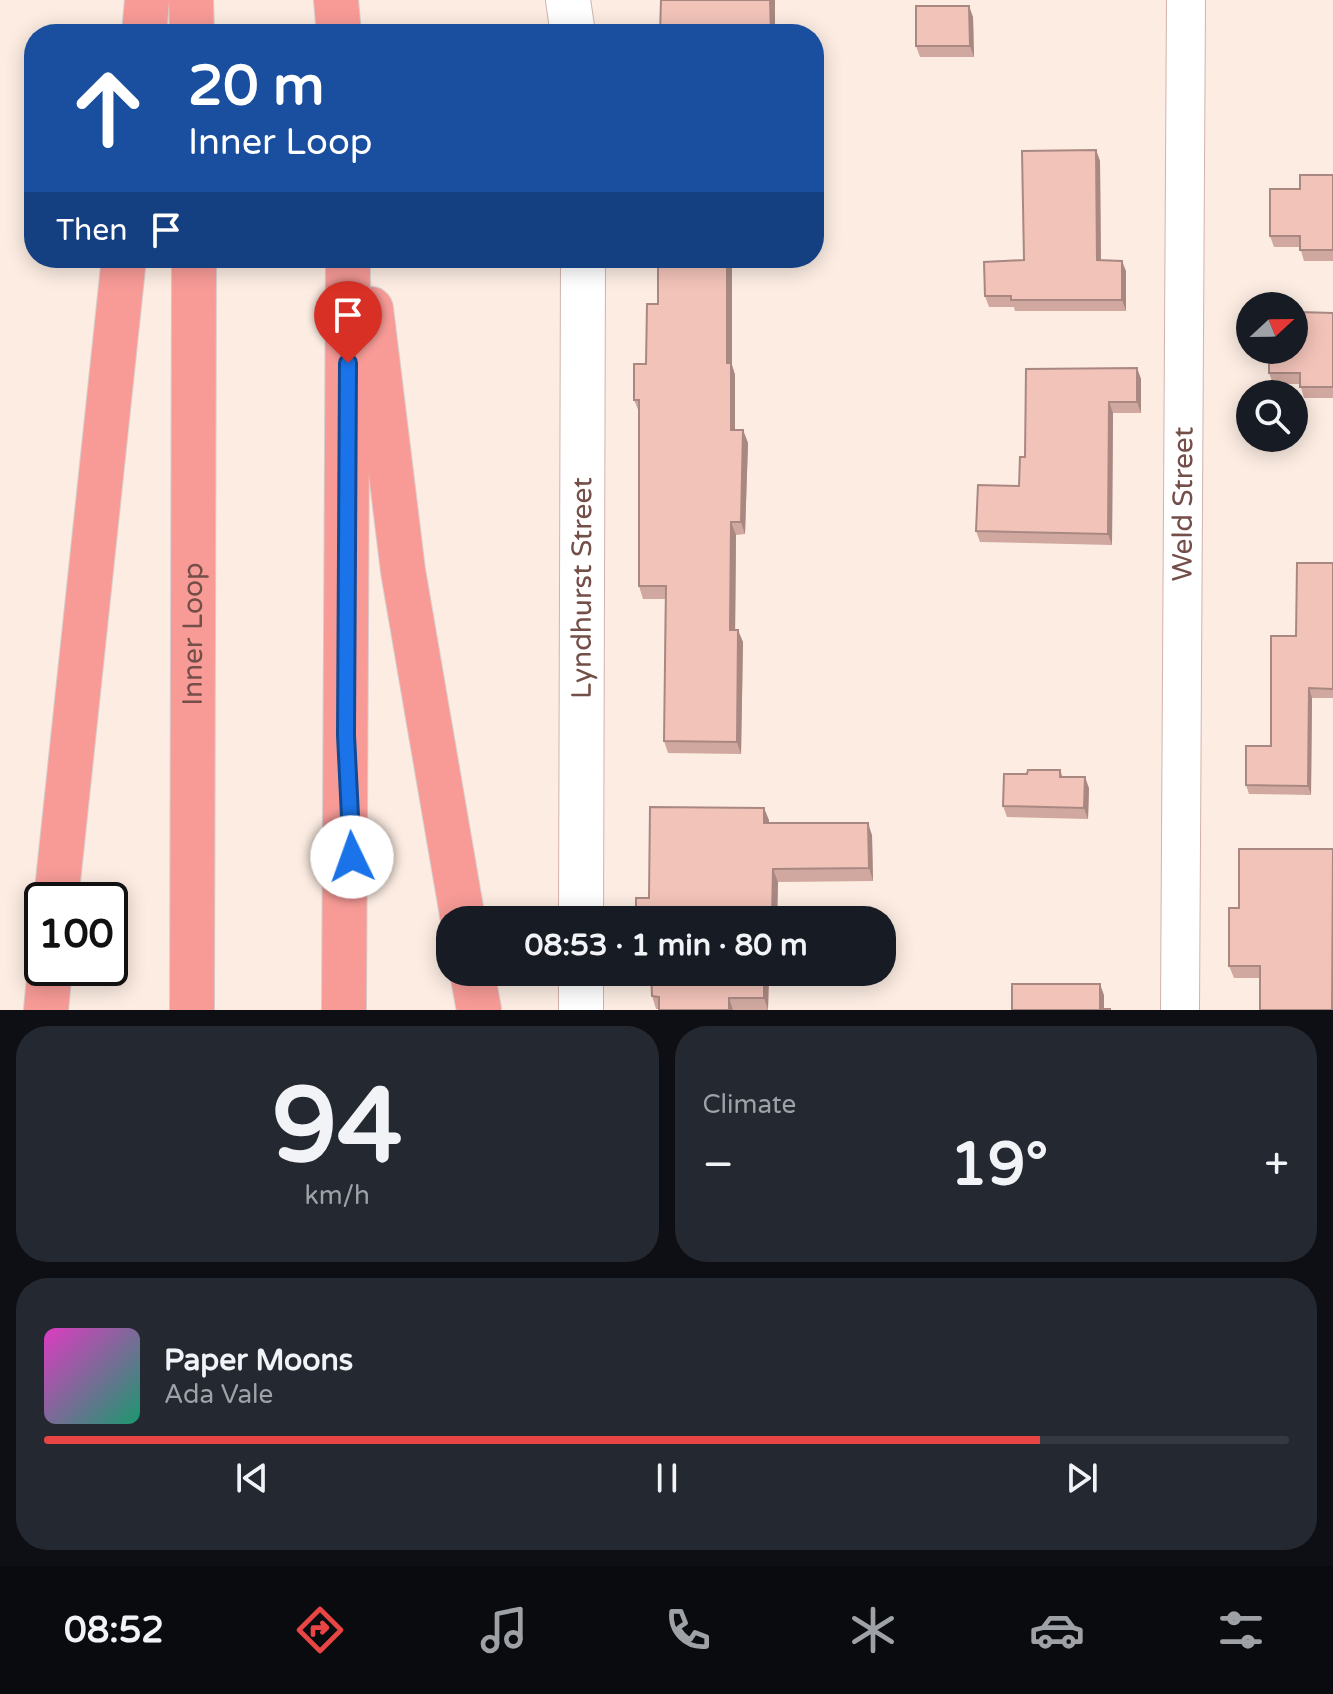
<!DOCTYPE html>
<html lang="en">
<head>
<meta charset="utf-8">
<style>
  :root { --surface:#171b24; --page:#242831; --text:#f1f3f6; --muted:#9ea1a6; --line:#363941; --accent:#e94544 }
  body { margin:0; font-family:"Varela Round",sans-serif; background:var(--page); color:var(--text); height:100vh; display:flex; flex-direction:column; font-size:30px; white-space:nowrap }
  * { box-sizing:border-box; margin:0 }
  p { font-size:26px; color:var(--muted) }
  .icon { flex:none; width:44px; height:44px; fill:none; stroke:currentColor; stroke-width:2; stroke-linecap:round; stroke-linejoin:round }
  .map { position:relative; height:1010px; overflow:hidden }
  .details { display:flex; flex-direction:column; gap:16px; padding:16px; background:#0d0f14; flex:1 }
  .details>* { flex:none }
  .guide { position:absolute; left:24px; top:24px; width:800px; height:244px; border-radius:32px; box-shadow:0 4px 20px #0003; background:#1a4fa0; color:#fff; overflow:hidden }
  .needle { width:52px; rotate:68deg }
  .buttons { position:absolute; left:1236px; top:292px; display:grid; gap:16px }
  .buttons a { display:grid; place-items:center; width:72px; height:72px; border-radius:50%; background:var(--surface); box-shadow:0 4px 20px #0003; font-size:40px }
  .speed { position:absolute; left:24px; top:882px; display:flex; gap:16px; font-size:40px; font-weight:700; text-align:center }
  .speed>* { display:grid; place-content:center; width:104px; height:104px; border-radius:50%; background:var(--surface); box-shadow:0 4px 20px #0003; line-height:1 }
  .speed .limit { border:4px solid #111; border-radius:12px; background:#fff; color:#111 }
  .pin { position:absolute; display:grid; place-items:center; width:68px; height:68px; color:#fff; margin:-82px -34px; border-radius:50% 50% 50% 0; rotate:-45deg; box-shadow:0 0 8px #0007 }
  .pin .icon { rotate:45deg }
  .me { position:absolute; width:88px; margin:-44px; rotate:357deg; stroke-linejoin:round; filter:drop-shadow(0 0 6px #0008) }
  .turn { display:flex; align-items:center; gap:28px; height:168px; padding:0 32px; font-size:36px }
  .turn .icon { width:104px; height:104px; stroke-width:2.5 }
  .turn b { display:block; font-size:56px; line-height:68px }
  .then { display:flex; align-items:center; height:76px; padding:0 32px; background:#0003; gap:16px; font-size:30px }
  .big { font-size:60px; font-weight:700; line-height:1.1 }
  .details .card { flex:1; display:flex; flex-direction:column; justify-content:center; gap:12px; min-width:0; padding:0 28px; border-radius:32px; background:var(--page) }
  .details .dial { align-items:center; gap:0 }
  .dial b { font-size:104px; line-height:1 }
  .song { display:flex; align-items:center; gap:24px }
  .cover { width:96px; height:96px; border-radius:12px; background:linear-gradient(135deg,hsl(310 70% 55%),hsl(160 70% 35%)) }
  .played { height:8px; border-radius:4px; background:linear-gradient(90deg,var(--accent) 80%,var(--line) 80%) }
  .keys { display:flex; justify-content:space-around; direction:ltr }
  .heat { display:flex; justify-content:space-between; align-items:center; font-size:44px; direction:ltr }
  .details .tiles { flex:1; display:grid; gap:16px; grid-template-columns:1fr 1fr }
  .card:last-child { grid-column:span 2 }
  .trip { position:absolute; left:436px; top:906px; width:460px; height:80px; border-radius:32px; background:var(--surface); box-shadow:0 4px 20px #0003; font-weight:700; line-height:80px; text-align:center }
  .tab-bar { display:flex; height:128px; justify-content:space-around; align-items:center; background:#090b0e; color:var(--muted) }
  .tab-bar .icon { width:56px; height:56px }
  .tab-bar .selected { color:var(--accent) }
  .tab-bar b { font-size:36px; color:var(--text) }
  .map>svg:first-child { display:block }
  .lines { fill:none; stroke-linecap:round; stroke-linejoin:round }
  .minor-casing { stroke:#d0b4ab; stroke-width:40 }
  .tertiary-casing { stroke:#d0b4ab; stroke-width:46 }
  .motorway-casing { stroke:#d8cdcc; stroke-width:46 }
  .minor { stroke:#fff; stroke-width:38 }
  .tertiary { stroke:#fff; stroke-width:44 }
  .motorway { stroke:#f89b97; stroke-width:44 }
  .wall { fill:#d0a89f }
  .shaded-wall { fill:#a98882 }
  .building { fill:#f2c3b9; stroke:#a98882; stroke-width:2 }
  .route-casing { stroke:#114b97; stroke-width:20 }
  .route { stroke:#1a73e8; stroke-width:14 }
  .labels { text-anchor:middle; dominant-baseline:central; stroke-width:7; stroke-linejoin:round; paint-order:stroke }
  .street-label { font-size:28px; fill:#744e48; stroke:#fff1e8 }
</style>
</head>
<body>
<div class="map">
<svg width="1333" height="1010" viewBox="0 0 1333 1010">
  <rect width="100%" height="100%" fill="#fcece2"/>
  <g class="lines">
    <defs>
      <g id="minor">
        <path id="s1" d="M 1180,1010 L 1186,0"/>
      </g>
      <g id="tertiary">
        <path d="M 568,0 L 573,34"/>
        <path id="s2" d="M 581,920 L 583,258"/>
        <path d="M 581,1010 L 581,972"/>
      </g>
      <g id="motorway">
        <path d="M 191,0 L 192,34"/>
        <path d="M 336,0 L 339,34"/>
        <path d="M 144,34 L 147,0"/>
        <path d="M 371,309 L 403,571 L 463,920"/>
        <path d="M 56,900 L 124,258"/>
        <path d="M 472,972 L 479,1010"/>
        <path d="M 46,1010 L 50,968"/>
        <path id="s3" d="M 192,1010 L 194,258"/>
        <path d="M 344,1010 L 348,258"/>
      </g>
    </defs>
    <use href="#minor" class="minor-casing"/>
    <use href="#tertiary" class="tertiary-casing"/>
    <use href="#motorway" class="motorway-casing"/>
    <use href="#minor" class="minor"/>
    <use href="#tertiary" class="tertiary"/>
    <use href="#motorway" class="motorway"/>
  </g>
  <path class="wall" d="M 973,17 L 974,57 L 920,57 L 916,46 Z
    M 1096,150 L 1100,161 L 1101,260 L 1126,271 L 1126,311 L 1015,311 L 1014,307 L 989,307 L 985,296 L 1024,260 Z
    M 1333,175 L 1333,261 L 1304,261 L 1300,247 L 1274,247 L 1270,236 L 1300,189 Z
    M 658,258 L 732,258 L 732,365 L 735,375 L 735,430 L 743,430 L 748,443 L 745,534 L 736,535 L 735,630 L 743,642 L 741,754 L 668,753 L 664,741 L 665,599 L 643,599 L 639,586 L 639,412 L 634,400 L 646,364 L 658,304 Z
    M 1333,313 L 1333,398 L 1304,398 L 1300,384 L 1273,384 L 1269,373 L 1299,327 Z
    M 1137,368 L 1141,379 L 1141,413 L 1113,413 L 1112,545 L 980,542 L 976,531 L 1019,486 L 1025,457 Z
    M 1333,563 L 1333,698 L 1312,698 L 1311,795 L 1249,794 L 1246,785 L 1271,746 L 1296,636 Z
    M 1060,770 L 1063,777 L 1089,788 L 1088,819 L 1007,817 L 1003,806 L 1027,774 Z
    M 764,808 L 769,823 L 872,835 L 873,881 L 778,882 L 777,920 L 636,920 L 649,898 Z
    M 1333,849 L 1260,978 L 1234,978 L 1229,966 L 1239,908 Z
    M 651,972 L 769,972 L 768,1010 L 658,1010 L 659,1009 L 656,1009 L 652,996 Z"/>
  <path class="shaded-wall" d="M 770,0 L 775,0 L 775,34 L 771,34 Z
    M 969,6 L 973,17 L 974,57 L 970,46 Z
    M 1096,150 L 1100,161 L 1101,271 L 1097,260 Z
    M 727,258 L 732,258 L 732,365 L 735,375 L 735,443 L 731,430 L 727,363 Z
    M 1122,261 L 1126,271 L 1126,311 L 1122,300 Z
    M 1137,368 L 1141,379 L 1141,413 L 1137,402 Z
    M 1109,402 L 1113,413 L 1112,545 L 1108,534 Z
    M 743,430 L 748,443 L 745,534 L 741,522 Z
    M 731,522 L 736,535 L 735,642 L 730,630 Z
    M 738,630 L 743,642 L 741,754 L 737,742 Z
    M 1309,688 L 1312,698 L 1311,795 L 1308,786 Z
    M 1085,777 L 1089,788 L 1088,819 L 1084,808 Z
    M 764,808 L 769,820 L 769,836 L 764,823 Z
    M 868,823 L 872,835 L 873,881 L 869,868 Z
    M 773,869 L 778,882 L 777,920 L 772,920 Z
    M 764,972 L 769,972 L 768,1010 L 764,998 Z
    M 1100,984 L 1104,995 L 1104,1010 L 1101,1010 Z
    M 729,998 L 733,1010 L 729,1010 Z"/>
  <path class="building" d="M 661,0 L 770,0 L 771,34 L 660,34 Z
    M 916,6 L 969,6 L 970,46 L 916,46 Z
    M 1096,150 L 1097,260 L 1122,261 L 1122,300 L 1011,300 L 1011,296 L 985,296 L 984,262 L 1024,260 L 1022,151 Z
    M 1300,175 L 1333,175 L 1333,250 L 1300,250 L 1300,236 L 1270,236 L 1270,189 L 1300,189 Z
    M 658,258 L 727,258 L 727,363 L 731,363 L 731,430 L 743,430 L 741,522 L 731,522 L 730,630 L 738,630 L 737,742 L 664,741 L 666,586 L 639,586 L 639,400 L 634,400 L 634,364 L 646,364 L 647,304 L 658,304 Z
    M 1299,312 L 1333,313 L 1333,387 L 1300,387 L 1300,373 L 1269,373 L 1269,350 L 1294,350 L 1294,327 L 1299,327 Z
    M 1137,368 L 1137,402 L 1109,402 L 1108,534 L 976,531 L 978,485 L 1019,486 L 1020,457 L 1025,457 L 1026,369 Z
    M 1297,563 L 1333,563 L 1333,689 L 1309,688 L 1308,786 L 1246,785 L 1246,746 L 1271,746 L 1271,636 L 1296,636 Z
    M 1028,770 L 1060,770 L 1060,777 L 1085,777 L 1084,808 L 1003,806 L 1004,774 L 1027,774 Z
    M 650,807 L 764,808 L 764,823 L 868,823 L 869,868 L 773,869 L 772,920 L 636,920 L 636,898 L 649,898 Z
    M 1239,849 L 1333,849 L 1332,1010 L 1260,1010 L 1260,966 L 1229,966 L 1229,908 L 1239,908 Z
    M 651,972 L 764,972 L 764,998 L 729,998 L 729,1010 L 659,1010 L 659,997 L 652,996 Z
    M 1012,984 L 1100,984 L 1100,1009 L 1110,1009 L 1110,1010 L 1012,1010 Z"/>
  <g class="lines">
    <defs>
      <path id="route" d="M 348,363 L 346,735 L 352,857"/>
    </defs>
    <use href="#route" class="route-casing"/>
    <use href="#route" class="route"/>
  </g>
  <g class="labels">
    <g class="street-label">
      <text stroke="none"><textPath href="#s1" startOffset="506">Weld Street</textPath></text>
      <text stroke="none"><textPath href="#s2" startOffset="332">Lyndhurst Street</textPath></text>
      <text stroke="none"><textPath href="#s3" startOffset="376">Inner Loop</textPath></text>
    </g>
  </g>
</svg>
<div class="buttons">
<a><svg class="needle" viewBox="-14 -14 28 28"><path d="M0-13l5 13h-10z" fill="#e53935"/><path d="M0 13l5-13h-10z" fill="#9ea1a6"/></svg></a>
<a><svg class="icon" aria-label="search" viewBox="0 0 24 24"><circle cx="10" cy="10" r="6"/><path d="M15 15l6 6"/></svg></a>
</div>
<div class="speed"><div class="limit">100</div></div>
<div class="pin" style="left:348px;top:363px;background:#d93025"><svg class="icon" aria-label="arrive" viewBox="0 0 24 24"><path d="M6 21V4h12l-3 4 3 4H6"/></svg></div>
<svg class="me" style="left:352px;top:857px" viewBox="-20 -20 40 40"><circle r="19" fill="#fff"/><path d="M0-13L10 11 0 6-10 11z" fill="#1a73e8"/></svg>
<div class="trip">08:53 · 1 min · 80 m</div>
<div class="guide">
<div class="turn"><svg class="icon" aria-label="ahead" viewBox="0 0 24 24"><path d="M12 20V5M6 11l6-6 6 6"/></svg><div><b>20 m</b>Inner Loop</div></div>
<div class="then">Then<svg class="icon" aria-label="arrive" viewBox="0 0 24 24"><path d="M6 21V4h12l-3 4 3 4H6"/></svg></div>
</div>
</div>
<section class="details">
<div class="tiles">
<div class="card dial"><b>94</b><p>km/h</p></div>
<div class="card"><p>Climate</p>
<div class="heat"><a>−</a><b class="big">19°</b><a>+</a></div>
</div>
<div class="card">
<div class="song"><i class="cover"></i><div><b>Paper Moons</b><p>Ada Vale</p></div></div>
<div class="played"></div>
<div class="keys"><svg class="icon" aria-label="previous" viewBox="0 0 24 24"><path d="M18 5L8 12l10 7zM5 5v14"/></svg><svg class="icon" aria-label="pause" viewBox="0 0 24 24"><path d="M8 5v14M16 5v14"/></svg><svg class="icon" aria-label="next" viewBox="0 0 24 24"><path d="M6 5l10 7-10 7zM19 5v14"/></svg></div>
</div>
</div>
</section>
<nav class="tab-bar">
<b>08:52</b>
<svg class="icon selected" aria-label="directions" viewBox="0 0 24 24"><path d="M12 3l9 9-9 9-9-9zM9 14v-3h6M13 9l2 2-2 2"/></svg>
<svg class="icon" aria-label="music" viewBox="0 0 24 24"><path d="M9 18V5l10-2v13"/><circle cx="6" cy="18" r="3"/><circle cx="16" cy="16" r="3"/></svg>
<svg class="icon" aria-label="phone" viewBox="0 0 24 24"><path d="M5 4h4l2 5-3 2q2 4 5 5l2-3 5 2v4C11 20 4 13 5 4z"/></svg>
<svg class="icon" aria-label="climate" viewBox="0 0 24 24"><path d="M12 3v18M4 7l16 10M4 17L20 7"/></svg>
<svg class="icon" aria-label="car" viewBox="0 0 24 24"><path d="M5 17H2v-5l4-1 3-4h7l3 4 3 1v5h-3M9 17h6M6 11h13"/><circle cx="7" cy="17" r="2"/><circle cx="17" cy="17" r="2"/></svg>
<svg class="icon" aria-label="filters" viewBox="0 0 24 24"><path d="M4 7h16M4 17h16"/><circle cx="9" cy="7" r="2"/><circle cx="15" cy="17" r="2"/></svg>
</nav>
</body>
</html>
